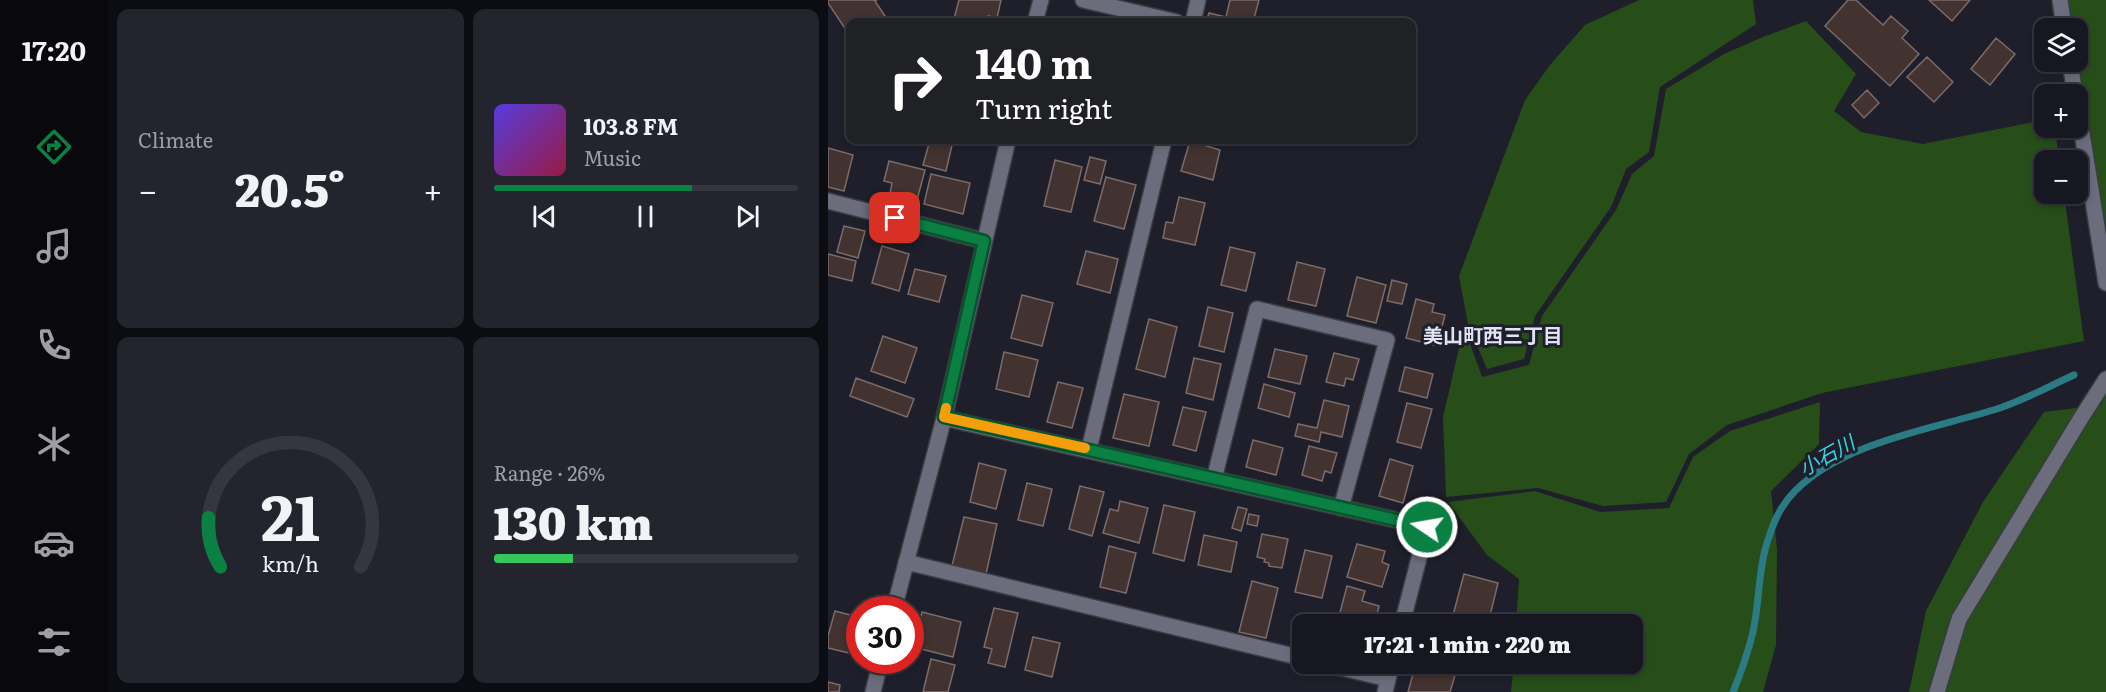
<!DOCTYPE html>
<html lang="en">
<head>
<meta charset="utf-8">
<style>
  :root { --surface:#161720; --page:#23242d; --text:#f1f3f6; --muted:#9e9fa5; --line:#35363e; --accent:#0b8043 }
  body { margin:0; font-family:Literata,"Noto Sans JP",serif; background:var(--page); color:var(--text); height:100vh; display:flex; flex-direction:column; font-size:22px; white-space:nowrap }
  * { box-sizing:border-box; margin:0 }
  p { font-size:20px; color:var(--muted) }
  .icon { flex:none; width:33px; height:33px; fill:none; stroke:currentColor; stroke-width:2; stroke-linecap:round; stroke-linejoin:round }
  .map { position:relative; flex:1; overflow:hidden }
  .details { display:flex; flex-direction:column; gap:9px; padding:9px; background:#0c0d12; width:720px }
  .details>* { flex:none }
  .banner { position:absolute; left:18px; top:18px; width:570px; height:126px; border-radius:12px; box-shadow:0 3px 9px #0003,0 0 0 2px var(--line); background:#202124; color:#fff; overflow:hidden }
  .buttons { position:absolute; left:1206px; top:18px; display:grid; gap:12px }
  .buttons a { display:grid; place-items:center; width:54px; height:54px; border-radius:12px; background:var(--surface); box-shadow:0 3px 9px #0003,0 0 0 2px var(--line); font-size:30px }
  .speed { position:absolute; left:18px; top:596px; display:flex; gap:12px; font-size:30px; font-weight:700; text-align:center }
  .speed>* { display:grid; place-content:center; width:78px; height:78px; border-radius:50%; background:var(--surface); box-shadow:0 3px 9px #0003,0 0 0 2px var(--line); line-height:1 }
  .speed .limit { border:9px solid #d22; background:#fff; color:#111 }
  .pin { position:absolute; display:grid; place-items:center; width:51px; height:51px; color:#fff; margin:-26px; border-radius:12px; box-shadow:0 3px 9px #0006 }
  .me { position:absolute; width:66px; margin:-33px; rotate:282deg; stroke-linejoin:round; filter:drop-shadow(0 0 4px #0008) }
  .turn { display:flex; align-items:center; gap:21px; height:126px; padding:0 30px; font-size:27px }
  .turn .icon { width:78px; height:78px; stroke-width:2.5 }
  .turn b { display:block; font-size:42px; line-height:51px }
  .big { font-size:45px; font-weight:800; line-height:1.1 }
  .details .widget { flex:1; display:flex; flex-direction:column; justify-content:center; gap:9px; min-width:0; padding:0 21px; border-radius:12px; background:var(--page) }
  .details .dial { align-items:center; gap:0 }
  .dial svg { height:156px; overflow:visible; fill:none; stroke:var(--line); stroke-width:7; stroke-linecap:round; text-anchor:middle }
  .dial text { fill:var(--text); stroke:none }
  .song { display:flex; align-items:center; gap:18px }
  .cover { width:72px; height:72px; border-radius:9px; background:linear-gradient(135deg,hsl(250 70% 55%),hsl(340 70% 35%)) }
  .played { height:6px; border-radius:3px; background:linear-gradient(90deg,var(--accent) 65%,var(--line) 65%) }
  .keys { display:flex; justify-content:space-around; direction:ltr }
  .heat { display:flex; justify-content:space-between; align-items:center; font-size:33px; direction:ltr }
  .charge { height:9px; border-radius:4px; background:linear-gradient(90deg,#34c759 26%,var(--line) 0) }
  .details .tiles { flex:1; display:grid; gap:9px; grid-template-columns:repeat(2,1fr) }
  .trip { position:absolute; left:464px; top:614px; width:351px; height:60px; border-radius:12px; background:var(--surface); box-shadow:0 3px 9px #0003,0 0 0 2px var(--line); font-weight:800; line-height:60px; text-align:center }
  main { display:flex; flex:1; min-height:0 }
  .tabs { display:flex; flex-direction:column; width:108px; justify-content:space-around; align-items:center; background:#09090d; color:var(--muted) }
  .tabs .icon { width:42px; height:42px }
  .tabs .on { color:var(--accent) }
  .tabs b { font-size:27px; color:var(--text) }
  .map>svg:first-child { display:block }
  .green { fill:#274e19 }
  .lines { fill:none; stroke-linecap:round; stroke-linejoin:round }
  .stream { stroke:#2b7b85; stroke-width:7 }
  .building { fill:#423230; stroke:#7c6b69; stroke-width:1.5 }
  .minor-casing { stroke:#3a3b44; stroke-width:18 }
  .minor { stroke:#6b6d7c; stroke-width:15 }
  .route-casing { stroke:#07532c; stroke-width:15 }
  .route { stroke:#0b8043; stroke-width:10 }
  .slow { stroke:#f59e0b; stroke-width:10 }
  .labels { text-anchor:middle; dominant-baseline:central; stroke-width:6; stroke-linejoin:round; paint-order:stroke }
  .neighbourhood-label { font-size:20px; font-weight:bold; fill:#e0e3f3; stroke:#1e1f2b }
  .water-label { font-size:20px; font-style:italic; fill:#38d6e9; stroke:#1e1f2b }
</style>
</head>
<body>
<main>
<nav class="tabs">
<b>17:20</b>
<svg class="icon on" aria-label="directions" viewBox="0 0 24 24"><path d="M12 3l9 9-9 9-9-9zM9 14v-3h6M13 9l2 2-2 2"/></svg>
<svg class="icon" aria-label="music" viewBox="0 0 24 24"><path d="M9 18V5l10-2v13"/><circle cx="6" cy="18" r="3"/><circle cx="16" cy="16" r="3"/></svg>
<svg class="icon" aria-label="phone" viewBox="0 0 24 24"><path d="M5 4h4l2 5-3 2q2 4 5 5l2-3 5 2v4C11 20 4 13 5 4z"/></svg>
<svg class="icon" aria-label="climate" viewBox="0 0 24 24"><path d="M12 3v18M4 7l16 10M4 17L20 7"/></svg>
<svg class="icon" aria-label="car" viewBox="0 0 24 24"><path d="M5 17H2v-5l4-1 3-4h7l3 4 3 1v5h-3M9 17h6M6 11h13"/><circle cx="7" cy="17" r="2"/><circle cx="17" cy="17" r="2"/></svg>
<svg class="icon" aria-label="filters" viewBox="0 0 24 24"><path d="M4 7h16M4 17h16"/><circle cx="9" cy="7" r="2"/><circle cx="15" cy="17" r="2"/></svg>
</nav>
<section class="details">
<div class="tiles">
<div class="widget"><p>Climate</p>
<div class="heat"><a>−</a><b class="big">20.5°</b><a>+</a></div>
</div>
<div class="widget">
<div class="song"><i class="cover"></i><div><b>103.8 FM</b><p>Music</p></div></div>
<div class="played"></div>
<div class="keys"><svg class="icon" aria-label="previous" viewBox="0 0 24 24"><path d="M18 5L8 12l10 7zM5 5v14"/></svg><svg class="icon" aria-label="pause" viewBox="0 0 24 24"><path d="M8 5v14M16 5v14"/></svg><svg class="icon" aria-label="next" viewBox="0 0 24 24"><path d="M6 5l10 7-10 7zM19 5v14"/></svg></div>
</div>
<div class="widget dial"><svg viewBox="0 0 100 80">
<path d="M14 69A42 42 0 1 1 86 69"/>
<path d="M14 69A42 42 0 0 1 8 44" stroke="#0b8043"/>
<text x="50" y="56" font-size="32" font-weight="700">21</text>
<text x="50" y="72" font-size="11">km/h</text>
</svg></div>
<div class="widget"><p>Range · 26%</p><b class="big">130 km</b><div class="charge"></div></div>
</div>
</section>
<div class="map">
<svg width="1278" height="692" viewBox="0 0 1278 692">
  <rect width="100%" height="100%" fill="#1e1f2b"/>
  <path class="green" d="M 811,0 L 925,0 L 928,24 L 832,87 L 821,152 L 798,169 L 783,207 L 707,316 L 696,359 L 659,369 L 640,324 L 631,276 L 697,100 L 722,65 L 757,25 Z
    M 1239,0 L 1278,0 L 1278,232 L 1246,62 L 1250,62 L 1250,28 L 1241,28 Z
    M 978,21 L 1028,74 L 1006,111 L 1033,132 L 1095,144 L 1216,120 L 1216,128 L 1227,128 L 1231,160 L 1216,160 L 1216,194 L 1236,194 L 1256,341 L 994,393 L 899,425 L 861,454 L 838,502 L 775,506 L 710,488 L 618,497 L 615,417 L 636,327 L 654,377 L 701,365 L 714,316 L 788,210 L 804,174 L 826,156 L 838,89 L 896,54 L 935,37 Z
    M 1278,392 L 1278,692 L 1081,692 L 1098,611 L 1155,502 L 1216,412 L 1273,405 Z
    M 992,402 L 991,444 L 943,491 L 949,549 L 948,645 L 935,692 L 683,692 L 686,663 L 804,663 L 804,624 L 688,624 L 691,579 L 659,555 L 620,502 L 707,491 L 772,512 L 841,508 L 865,457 L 902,431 Z"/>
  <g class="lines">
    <path class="stream" d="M 905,692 C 913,673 920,652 925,632 C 932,599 930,565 942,534 C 947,518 955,503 967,491 C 1015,443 1099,430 1162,411 C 1191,403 1219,387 1246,375"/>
  </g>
  <path class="building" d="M 0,0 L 49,0 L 47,1 L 61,22 L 22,22 L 22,36 L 0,3 Z
    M 131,0 L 173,0 L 169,18 L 160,16 L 158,22 L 139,22 L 126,19 Z
    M 402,0 L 431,0 L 425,22 L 378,22 L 381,13 L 398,17 Z
    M 1020,0 L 1028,0 L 1055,25 L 1063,16 L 1080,31 L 1074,38 L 1091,54 L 1062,86 L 997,26 Z
    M 1101,0 L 1142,0 L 1124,21 Z
    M 1168,38 L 1187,54 L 1162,85 L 1143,69 Z
    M 1099,57 L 1125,82 L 1106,102 L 1079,77 Z
    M 1039,90 L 1051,103 L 1036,118 L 1024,105 Z
    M 102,140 L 125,141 L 118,171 L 95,165 Z
    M 362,141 L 392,150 L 385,180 L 353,171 Z
    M 0,148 L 25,155 L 16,191 L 0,187 Z
    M 262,157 L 278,161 L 272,184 L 256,180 Z
    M 227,160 L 254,167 L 243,212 L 216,206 Z
    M 61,161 L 97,170 L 89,200 L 62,194 L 64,183 L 56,181 Z
    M 103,174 L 142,183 L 135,214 L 96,204 Z
    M 278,177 L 308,185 L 296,229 L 266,221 Z
    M 351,197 L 377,203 L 367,245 L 335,238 L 338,222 L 345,223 Z
    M 16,226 L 37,231 L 30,258 L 9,252 Z
    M 54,246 L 81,254 L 71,291 L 44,283 Z
    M 402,247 L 427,253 L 418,291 L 393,285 Z
    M 258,251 L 290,259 L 282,293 L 249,284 Z
    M 0,254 L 28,261 L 24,281 L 0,275 Z
    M 469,262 L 497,269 L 488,306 L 460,300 Z
    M 87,269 L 118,276 L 111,302 L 80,294 Z
    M 529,277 L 558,285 L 548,323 L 519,316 Z
    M 564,280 L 579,284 L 574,304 L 559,301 Z
    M 194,295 L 225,303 L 214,346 L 183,338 Z
    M 588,299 L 606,304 L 604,312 L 617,315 L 609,346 L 578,338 Z
    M 380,307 L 405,313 L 396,352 L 371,346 Z
    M 321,319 L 349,327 L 337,377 L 308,369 Z
    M 55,336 L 89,348 L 77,383 L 43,371 Z
    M 447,349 L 479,356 L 472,384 L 440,377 Z
    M 176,352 L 210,360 L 201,397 L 168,389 Z
    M 506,353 L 531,359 L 525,380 L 518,378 L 516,386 L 498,382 Z
    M 366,358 L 393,364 L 385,400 L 358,393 Z
    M 577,367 L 605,374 L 599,398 L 571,391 Z
    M 28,378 L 86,399 L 79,417 L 22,396 Z
    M 230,382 L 255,388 L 244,428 L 219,422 Z
    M 436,384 L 467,393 L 461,417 L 430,408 Z
    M 296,394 L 331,402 L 321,446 L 285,438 Z
    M 496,400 L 521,406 L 514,437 L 493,432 L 491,442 L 467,436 L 470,424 L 489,428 Z
    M 579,403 L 604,409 L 593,448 L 569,442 Z
    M 355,407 L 378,412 L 368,451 L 345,445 Z
    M 425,440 L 455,448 L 448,475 L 418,467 Z
    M 481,446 L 509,453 L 503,473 L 497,471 L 494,481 L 474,475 Z
    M 562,459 L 585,466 L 575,503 L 551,496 Z
    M 151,463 L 178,470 L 168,509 L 142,502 Z
    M 199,483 L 224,489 L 215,526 L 190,520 Z
    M 252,486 L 276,492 L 264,536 L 241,529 Z
    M 292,501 L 320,508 L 311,543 L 275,533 L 282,509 L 290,511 Z
    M 336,505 L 367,512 L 356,561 L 325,553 Z
    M 410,507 L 419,509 L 413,531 L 404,528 Z
    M 421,514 L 431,516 L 429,526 L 419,524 Z
    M 136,517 L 169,524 L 158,574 L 124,566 Z
    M 434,534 L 460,539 L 454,568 L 441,566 L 441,563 L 436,562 L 437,559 L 429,557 Z
    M 376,535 L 409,542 L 403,572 L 370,565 Z
    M 529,544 L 557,551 L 554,562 L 561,565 L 554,587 L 519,577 Z
    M 281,546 L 308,553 L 298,593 L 272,587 Z
    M 477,550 L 504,556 L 494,598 L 467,592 Z
    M 636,574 L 670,583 L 660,624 L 643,624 L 624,619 Z
    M 424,581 L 450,588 L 438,638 L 411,632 Z
    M 519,586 L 537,591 L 534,601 L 551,606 L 547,624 L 525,624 L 510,620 Z
    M 166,608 L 190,613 L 177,667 L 160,663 L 164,649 L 156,647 Z
    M 7,611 L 30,617 L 21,653 L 0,648 L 0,636 Z
    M 94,612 L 133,622 L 125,657 L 85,647 Z
    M 205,637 L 232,643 L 224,677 L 197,670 Z
    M 103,659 L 127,665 L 120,692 L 95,692 Z
    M 588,663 L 596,663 L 628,672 L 622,692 L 580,692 Z
    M 0,682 L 12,685 L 11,692 L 0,692 Z"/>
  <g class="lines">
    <defs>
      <path id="minor" d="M 255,0 L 349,22
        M 1232,0 L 1236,28
        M 207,22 L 213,0
        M 365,22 L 370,0
        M 1242,62 L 1247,94
        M 1250,108 L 1278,283
        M 0,201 L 156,241
        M 116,418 L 599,527 L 574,624
        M 261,449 L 336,140
        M 386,479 L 429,309 L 559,340 L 513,508
        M 78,562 L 474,658
        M 66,609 L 116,418 L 180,140
        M 493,663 L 560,679
        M 45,692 L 53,660
        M 557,692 L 564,663
        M 1109,692 L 1131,619 L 1253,418 L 1278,379"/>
    </defs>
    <use href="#minor" class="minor-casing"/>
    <use href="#minor" class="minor"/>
  </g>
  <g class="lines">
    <defs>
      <path id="route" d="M 67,218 L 156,241 L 116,417 L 599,527"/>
    </defs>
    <use href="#route" class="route-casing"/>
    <use href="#route" class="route"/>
    <path class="slow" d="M 118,408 L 116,417 L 257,448"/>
  </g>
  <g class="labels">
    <g class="neighbourhood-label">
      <text x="665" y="334">美山町西三丁目</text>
    </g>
    <g class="water-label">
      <text transform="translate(998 454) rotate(-29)">小石川</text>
    </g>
  </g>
</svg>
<div class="buttons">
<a><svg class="icon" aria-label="layers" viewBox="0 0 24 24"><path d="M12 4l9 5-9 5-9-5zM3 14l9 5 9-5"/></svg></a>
<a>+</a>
<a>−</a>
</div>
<div class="speed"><div class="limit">30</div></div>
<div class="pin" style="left:67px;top:218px;background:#d93025"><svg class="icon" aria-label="arrive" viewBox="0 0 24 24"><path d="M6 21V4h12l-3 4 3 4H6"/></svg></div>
<svg class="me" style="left:599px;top:527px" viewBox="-20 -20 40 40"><circle r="17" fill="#0b8043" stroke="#fff" stroke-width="3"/><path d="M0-11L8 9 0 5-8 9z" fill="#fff"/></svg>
<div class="trip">17:21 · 1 min · 220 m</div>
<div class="banner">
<div class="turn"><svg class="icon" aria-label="right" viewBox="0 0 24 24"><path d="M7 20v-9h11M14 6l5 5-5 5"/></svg><div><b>140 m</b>Turn right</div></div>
</div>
</div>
</main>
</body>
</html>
